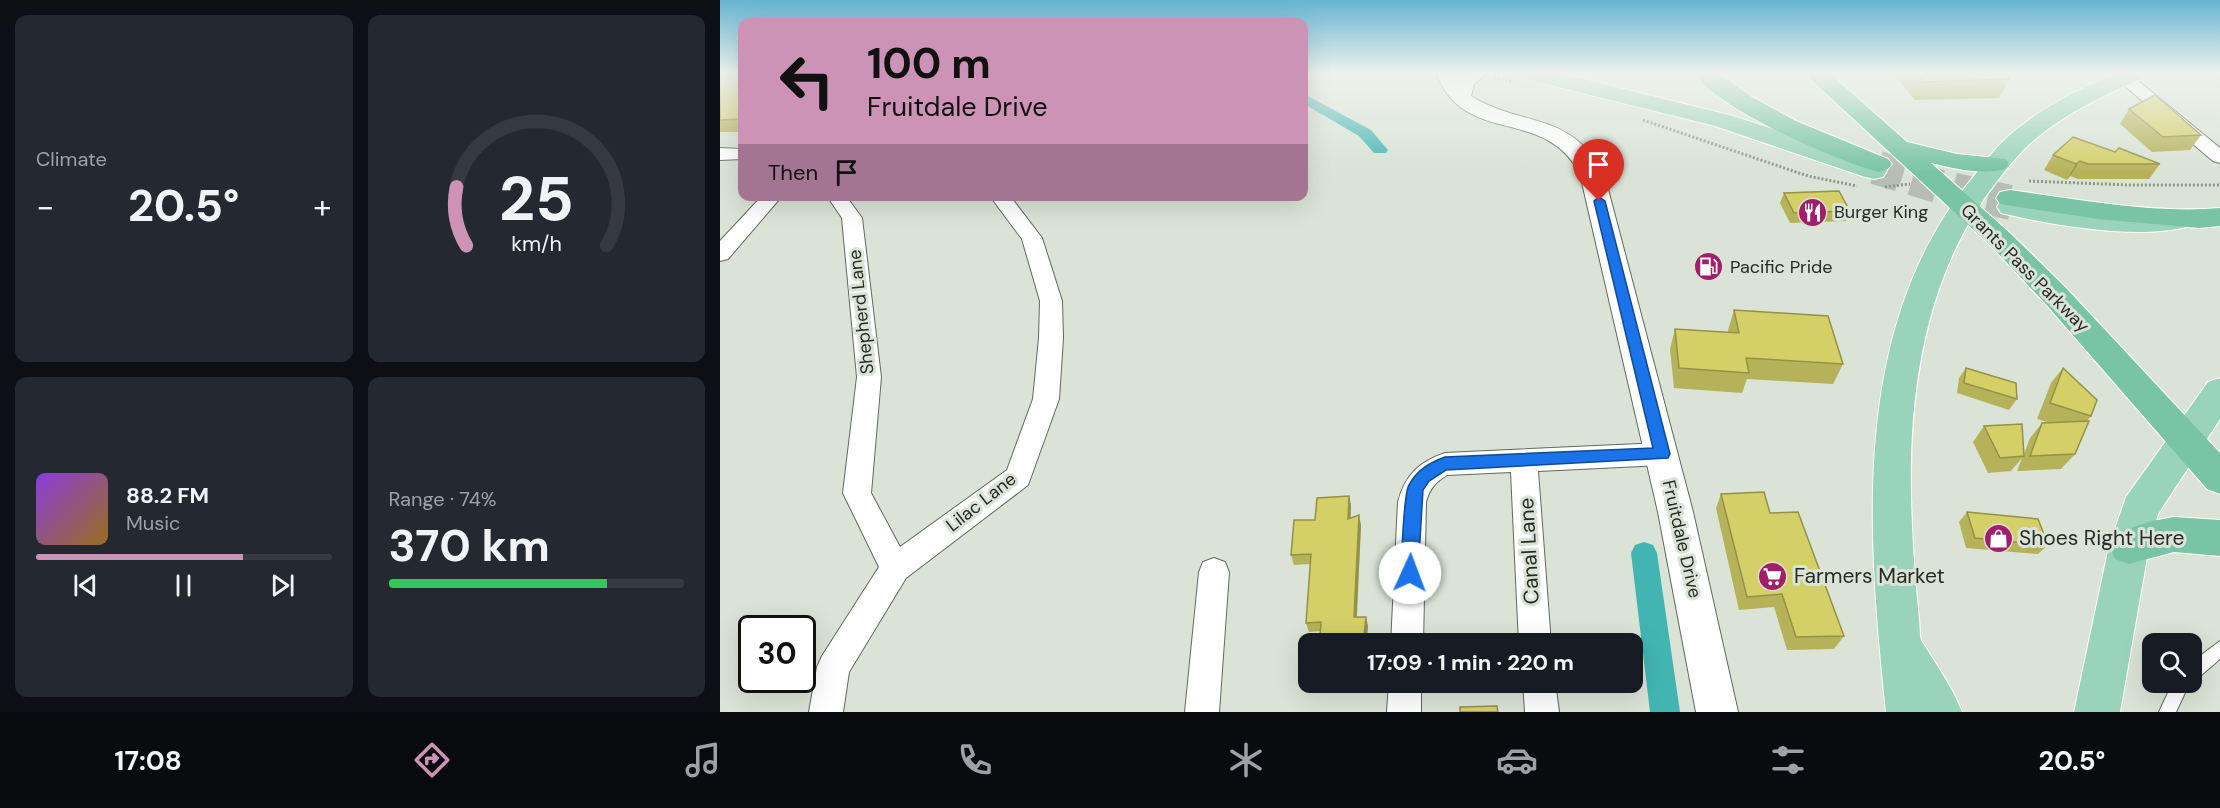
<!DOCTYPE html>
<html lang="en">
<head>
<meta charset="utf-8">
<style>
  :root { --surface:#171b24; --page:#242831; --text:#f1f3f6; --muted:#9ea1a6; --line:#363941; --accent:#cd93b7 }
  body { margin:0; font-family:"DM Sans",sans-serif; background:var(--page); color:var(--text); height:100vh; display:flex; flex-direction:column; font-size:22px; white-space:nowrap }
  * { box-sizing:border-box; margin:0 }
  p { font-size:20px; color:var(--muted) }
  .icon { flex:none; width:33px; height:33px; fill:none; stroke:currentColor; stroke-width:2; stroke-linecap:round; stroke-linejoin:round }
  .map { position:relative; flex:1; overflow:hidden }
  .panel { display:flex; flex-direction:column; gap:15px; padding:15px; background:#0d0f14; width:720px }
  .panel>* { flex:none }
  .guide { position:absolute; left:18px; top:18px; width:570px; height:183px; border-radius:12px; box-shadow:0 6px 24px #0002; background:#cd93b7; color:#111; overflow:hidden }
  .controls { position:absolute; left:1422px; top:633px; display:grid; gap:12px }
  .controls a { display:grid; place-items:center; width:60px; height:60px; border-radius:12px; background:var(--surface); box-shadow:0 6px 24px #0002; font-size:30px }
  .speed { position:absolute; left:18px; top:615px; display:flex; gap:12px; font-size:30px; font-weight:700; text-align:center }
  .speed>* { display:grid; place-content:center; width:78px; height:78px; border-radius:50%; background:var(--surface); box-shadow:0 6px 24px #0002; line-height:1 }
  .speed .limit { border:3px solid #111; border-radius:9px; background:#fff; color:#111 }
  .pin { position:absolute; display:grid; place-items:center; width:51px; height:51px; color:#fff; margin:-62px -26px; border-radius:50% 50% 50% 0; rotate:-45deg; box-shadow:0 0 6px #0007 }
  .pin .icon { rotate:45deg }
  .me { position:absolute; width:66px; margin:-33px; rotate:2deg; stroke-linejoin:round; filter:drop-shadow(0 0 4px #0008) }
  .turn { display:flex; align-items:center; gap:21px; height:126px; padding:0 30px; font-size:27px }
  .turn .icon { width:78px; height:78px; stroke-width:2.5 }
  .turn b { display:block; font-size:42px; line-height:51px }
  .then { display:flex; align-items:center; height:57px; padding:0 30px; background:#0003; gap:12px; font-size:22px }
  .big { font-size:45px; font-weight:700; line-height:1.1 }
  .panel .widget { flex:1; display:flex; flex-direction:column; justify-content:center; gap:9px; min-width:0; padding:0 21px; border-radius:12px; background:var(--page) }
  .panel .dial { align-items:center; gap:0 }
  .dial svg { height:156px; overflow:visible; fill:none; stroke:var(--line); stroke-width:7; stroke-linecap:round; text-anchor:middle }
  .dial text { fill:var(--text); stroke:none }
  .song { display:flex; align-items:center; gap:18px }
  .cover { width:72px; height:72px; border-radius:9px; background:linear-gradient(135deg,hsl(270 70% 55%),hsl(40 70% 35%)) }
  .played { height:6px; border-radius:3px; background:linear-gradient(90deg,var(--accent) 70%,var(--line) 70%) }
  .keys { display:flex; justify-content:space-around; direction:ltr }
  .heat { display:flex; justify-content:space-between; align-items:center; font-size:33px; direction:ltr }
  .charge { height:9px; border-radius:4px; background:linear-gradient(90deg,#34c759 74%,var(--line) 0) }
  .panel .tiles { flex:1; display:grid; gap:15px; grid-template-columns:repeat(2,1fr) }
  .trip { position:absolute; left:578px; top:633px; width:345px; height:60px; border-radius:12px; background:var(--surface); box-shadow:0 6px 24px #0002; font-weight:700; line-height:60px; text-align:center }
  .tab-bar { display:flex; height:96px; justify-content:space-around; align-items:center; background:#090b0e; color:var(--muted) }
  .tab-bar .icon { width:42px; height:42px }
  .tab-bar .active { color:var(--accent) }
  .tab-bar b { font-size:27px; color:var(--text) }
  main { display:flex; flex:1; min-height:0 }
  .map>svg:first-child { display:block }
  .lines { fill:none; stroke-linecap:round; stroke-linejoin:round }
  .canal { fill:#42b5b2; fill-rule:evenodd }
  .primary-tunnel { stroke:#b6beb3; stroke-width:26; stroke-dasharray:26 13; stroke-linecap:butt }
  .trunk-tunnel { stroke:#b6beb3; stroke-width:26; stroke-dasharray:26 13; stroke-linecap:butt }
  .service-casing { stroke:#61695d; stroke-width:2 }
  .minor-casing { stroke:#61695d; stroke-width:2 }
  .tertiary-casing { stroke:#61695d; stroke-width:2 }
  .primary-casing { stroke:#fff; stroke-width:2 }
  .trunk-casing { stroke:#fff; stroke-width:2 }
  .path { stroke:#8f968c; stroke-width:3; stroke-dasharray:2 2; stroke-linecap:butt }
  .service { fill:#fff; fill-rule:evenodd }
  .minor { fill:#fff; fill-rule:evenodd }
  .tertiary { fill:#fff; fill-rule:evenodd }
  .primary { fill:#9ad3bb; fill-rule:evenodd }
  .trunk { fill:#78c4a4; fill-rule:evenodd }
  .wall { fill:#b6b259 }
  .shaded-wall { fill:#949148 }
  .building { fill:#d4cf67; stroke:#949148; stroke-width:1.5 }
  .route { fill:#1a73e8; stroke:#114b97; stroke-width:1.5 }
  .labels { text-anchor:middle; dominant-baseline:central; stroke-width:6; stroke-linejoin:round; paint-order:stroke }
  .poi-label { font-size:18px; fill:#272b26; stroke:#dae3d6; text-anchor:start }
  .street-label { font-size:18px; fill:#272b26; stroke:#dae3d6 }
  .near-poi-label { font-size:21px; fill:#272b26; stroke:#dae3d6; text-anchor:start }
  .near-street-label { font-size:21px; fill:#272b26; stroke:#dae3d6 }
</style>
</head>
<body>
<main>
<section class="panel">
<div class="tiles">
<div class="widget"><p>Climate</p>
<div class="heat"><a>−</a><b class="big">20.5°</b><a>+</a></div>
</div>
<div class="widget dial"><svg viewBox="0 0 100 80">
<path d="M14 69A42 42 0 1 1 86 69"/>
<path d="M14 69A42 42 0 0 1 9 39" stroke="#cd93b7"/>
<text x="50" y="56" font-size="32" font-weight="700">25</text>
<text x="50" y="72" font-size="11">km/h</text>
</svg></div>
<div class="widget">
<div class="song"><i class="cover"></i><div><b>88.2 FM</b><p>Music</p></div></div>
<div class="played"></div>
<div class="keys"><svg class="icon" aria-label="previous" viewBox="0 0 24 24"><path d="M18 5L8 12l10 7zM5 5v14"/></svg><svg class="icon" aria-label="pause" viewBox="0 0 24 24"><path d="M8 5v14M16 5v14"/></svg><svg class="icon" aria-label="next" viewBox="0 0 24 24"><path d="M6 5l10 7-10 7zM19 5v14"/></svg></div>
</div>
<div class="widget"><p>Range · 74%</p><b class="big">370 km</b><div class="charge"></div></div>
</div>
</section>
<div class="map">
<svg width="1500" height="712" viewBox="0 0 1500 712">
  <rect width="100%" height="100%" fill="#dae3d6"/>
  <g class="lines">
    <path class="canal" d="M 584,94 L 651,130 L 668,150 L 666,153 L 654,153 L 639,136 L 584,104 Z
      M 924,542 L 933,545 L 937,553 L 960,712 L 930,712 L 911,553 L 915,545 Z"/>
    <path class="primary-tunnel" d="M 1154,171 L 1224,192 L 1291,207"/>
    <path class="trunk-tunnel" d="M 1159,164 L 1226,184 L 1290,198"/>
    <defs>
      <path id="service" d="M 1500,641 L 1500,659 L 1478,678 L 1472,680 L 1472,662 Z
        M 1453,682 L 1470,682 L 1456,712 L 1439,712 Z"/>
      <path id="minor" d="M 1406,73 L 1411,75 L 1500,148 L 1500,163 L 1493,161 L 1399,81 L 1397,78 L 1399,75 Z
        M 0,148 L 22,149 L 22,159 L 0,160 Z
        M 42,196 L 62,196 L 8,259 L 0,261 L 0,241 Z
        M 107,196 L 126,196 L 142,218 L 161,377 L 151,493 L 180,547 L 287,470 L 313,399 L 319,338 L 320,301 L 302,239 L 270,196 L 290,196 L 322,238 L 342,301 L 343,338 L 339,399 L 308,485 L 186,578 L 129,672 L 123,712 L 89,712 L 97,667 L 102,656 L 159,567 L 123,493 L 137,377 L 122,218 Z
        M 942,443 L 951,446 L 955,454 L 951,462 L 942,465 L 818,471 L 831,644 L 799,644 L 791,472 L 727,475 C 716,482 709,489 706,502 L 703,644 L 671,644 L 678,502 C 685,475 699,462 725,453 Z
        M 494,558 L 505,562 L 509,572 L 499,712 L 465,712 L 479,572 L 483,562 Z
        M 669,682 L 701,682 L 701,712 L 667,712 Z
        M 803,682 L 835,682 L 839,712 L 805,712 Z"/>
      <path id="tertiary" d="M 716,73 L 736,73 L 738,76 L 742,73 L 767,73 L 754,84 L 751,96 C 803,128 849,110 884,174 L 973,512 L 1018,712 L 976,712 L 938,512 L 860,174 C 825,105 745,148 716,73 Z"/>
      <path id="primary" d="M 799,73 L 839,73 L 1013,116 L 1163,165 L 1167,171 L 1163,177 L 1154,179 L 1145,177 L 995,126 L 802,78 Z
        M 1396,73 L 1427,73 L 1424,78 C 1385,94 1346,113 1314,140 C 1300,152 1289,166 1278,180 C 1201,277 1186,405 1192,524 C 1193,556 1196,588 1199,619 C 1200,625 1199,637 1202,642 C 1216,664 1232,687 1242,712 L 1166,712 C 1147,532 1130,324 1254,176 C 1267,159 1280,142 1297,129 C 1327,105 1361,88 1396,73 Z
        M 1291,199 L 1394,212 L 1456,212 L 1466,215 L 1470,221 L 1466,227 C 1417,240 1330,225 1281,213 L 1277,207 L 1281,201 Z
        M 1500,378 L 1500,419 L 1438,514 L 1429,546 L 1400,712 L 1354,712 L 1389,546 L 1406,497 L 1488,382 Z"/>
      <path id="trunk" d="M 973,73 L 998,73 L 1032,97 L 1076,121 L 1168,159 L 1172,164 L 1168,169 L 1159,172 C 1116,161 998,109 973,73 Z
        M 1084,73 L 1109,73 L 1187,142 L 1237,154 L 1285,159 L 1289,164 L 1285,169 C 1261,175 1235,169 1211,163 L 1291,234 L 1346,288 L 1500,453 L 1500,494 L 1487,489 L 1324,302 L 1271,246 Z
        M 1290,190 C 1355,199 1435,214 1500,208 L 1500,226 L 1479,228 L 1378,219 L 1280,204 L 1276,198 L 1280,192 Z
        M 1454,517 L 1500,520 L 1500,556 L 1454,552 L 1409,564 L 1395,559 L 1389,546 L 1395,533 L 1432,521 Z"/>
    </defs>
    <use href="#service" class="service-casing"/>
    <use href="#minor" class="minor-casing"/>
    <use href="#tertiary" class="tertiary-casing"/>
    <use href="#primary" class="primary-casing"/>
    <use href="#trunk" class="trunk-casing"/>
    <path class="path" d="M 774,77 L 792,82
      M 923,120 L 1088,176 L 1137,186
      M 1309,181 L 1409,185 L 1500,185
      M 1165,187 L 1190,184"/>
    <use href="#service" class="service"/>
    <use href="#minor" class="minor"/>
    <use href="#tertiary" class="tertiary"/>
    <use href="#primary" class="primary"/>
    <use href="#trunk" class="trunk"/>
  </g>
  <path class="wall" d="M 0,73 L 22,73 L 22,132 L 0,132 Z
    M 1173,73 L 1283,73 L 1289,79 L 1279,98 L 1195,100 Z
    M 1409,109 L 1481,135 L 1470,150 L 1432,152 L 1400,124 Z
    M 1395,152 L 1440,164 L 1429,179 L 1358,179 L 1350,176 L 1347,180 L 1324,170 L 1333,155 Z
    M 1064,193 L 1130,211 L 1126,221 L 1070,223 L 1060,203 Z
    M 1014,310 L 1123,364 L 1113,384 L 1027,379 L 1022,393 L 954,388 L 950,349 L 955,329 L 1008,332 L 1008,330 Z
    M 1246,368 L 1297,399 L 1289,410 L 1237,393 L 1239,378 Z
    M 1343,368 L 1371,416 L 1367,421 L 1355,454 L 1341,469 L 1297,471 L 1302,458 L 1291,471 L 1268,473 L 1253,442 L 1264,426 L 1304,454 L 1310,438 L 1322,423 L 1330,423 L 1317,419 L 1331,383 Z
    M 1001,494 L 1050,513 L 1124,636 L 1114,649 L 1067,650 L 1054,607 L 1019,610 L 996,508 Z
    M 629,496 L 631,506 L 630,518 L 641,525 L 637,617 L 648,626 L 646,644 L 603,644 L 600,635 L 600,631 L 589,632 L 586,623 L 590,564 L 574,565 L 571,555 L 595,520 Z
    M 1247,512 L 1328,545 L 1318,554 L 1246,548 L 1239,522 Z"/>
  <path class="shaded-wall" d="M 1360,161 L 1350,176 L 1347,180 L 1356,164 Z
    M 629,496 L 631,506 L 630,529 L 628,519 Z
    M 639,515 L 641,525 L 636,626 L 634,617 Z
    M 646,617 L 648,626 L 646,644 L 644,635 Z"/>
  <path class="building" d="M 0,73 L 22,73 L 22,119 L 0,120 Z
    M 1196,73 L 1283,73 L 1289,79 L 1203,82 Z
    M 1435,95 L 1481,135 L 1443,137 L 1409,109 Z
    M 1353,137 L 1395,152 L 1399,148 L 1440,164 L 1368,164 L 1360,161 L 1356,164 L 1333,155 Z
    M 1119,191 L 1130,211 L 1074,213 L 1064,193 Z
    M 1014,310 L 1108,316 L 1123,364 L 1026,358 L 1029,373 L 959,368 L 955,329 L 1019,333 Z
    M 1246,368 L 1296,383 L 1297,399 L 1244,383 Z
    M 1343,368 L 1377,400 L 1371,416 L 1330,403 Z
    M 1369,421 L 1355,454 L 1310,456 L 1322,423 Z
    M 1302,424 L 1304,456 L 1280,458 L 1264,426 Z
    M 1044,492 L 1050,513 L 1078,512 L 1124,636 L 1076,637 L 1062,594 L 1027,597 L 1001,494 Z
    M 629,496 L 628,519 L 639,515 L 634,617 L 646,617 L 644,635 L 600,635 L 601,622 L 586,623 L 591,554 L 571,555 L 574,520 L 595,520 L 597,498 Z
    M 1247,512 L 1318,519 L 1328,545 L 1255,538 Z
    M 777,706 L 778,712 L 740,712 L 740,707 Z"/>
  <linearGradient id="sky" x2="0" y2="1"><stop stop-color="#65b4d2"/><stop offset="0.42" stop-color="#eef2ed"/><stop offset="1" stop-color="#eef2ed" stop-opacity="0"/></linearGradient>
  <rect width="1500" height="173" fill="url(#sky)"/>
  <path class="route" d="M 879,197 L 885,201 L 950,454 L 948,458 L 726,470 L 709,481 L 703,490 L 698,573 L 696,578 L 690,580 L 684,578 L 681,573 C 682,557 683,495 689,485 C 697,470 709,463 725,457 L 933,448 L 874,201 Z"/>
  <defs>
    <symbol id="restaurant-disc" viewBox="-11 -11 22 22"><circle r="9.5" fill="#a21d6a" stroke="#dae3d6"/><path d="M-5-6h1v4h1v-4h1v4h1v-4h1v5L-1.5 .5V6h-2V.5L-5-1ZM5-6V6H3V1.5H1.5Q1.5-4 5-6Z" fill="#fff"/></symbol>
    <symbol id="fuel-disc" viewBox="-11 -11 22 22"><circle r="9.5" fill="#a21d6a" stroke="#dae3d6"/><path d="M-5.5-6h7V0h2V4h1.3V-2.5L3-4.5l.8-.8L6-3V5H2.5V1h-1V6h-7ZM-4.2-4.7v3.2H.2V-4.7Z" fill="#fff"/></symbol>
    <symbol id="shop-disc" viewBox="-11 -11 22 22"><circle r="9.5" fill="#a21d6a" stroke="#dae3d6"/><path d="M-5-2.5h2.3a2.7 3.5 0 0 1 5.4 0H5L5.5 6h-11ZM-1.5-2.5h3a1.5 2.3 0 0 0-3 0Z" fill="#fff"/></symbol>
    <symbol id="supermarket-disc" viewBox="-11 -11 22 22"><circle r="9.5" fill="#a21d6a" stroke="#dae3d6"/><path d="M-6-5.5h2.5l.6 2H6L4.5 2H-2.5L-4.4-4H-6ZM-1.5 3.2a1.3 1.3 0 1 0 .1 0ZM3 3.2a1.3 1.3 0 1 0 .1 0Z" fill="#fff"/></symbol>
  </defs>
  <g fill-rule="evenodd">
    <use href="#restaurant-disc" x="1076" y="196" width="33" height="33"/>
    <use href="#fuel-disc" x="972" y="250" width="33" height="33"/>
    <use href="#shop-disc" x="1262" y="522" width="33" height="33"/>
    <use href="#supermarket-disc" x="1036" y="560" width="33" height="33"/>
  </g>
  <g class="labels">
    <g class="poi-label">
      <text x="1114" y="212">Burger King</text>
      <text x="1010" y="267">Pacific Pride</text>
    </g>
    <g class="street-label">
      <text transform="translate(1305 268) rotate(45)">Grants Pass Parkway</text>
      <text transform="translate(141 312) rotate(-96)">Shepherd Lane</text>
      <text transform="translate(261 502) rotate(-38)">Lilac Lane</text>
      <text transform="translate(962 539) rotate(77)">Fruitdale Drive</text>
    </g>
    <g class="near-poi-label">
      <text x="1299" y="538">Shoes Right Here</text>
      <text x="1074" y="576">Farmers Market</text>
    </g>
    <g class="near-street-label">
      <text transform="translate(809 551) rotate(-93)">Canal Lane</text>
    </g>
  </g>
</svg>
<div class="controls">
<a><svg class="icon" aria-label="search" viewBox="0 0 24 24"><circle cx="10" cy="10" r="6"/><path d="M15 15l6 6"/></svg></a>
</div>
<div class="speed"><div class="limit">30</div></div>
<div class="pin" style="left:879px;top:201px;background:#d93025"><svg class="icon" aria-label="arrive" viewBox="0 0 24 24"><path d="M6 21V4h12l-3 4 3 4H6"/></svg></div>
<svg class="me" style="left:690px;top:573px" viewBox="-20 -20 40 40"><circle r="19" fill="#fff"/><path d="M0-13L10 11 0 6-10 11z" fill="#1a73e8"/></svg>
<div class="trip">17:09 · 1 min · 220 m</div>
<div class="guide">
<div class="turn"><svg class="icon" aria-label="left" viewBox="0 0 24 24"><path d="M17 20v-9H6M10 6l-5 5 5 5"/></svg><div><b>100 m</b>Fruitdale Drive</div></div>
<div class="then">Then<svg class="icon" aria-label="arrive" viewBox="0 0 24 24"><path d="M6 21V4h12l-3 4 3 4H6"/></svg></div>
</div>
</div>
</main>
<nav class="tab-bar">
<b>17:08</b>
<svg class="icon active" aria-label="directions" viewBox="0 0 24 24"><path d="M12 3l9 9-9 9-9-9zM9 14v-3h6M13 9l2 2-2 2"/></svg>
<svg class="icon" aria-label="music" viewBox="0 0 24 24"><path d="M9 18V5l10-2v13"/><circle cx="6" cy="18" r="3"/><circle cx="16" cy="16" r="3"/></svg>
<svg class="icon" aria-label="phone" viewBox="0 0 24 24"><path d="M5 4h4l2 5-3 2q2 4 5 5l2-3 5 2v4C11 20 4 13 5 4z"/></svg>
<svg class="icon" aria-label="climate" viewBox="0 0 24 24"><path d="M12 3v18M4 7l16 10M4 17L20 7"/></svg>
<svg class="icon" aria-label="car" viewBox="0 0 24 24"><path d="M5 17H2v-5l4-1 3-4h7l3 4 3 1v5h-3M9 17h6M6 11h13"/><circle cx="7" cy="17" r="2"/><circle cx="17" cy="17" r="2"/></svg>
<svg class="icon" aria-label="filters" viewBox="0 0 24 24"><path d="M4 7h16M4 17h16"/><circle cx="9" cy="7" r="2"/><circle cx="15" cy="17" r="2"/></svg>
<b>20.5°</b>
</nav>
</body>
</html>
